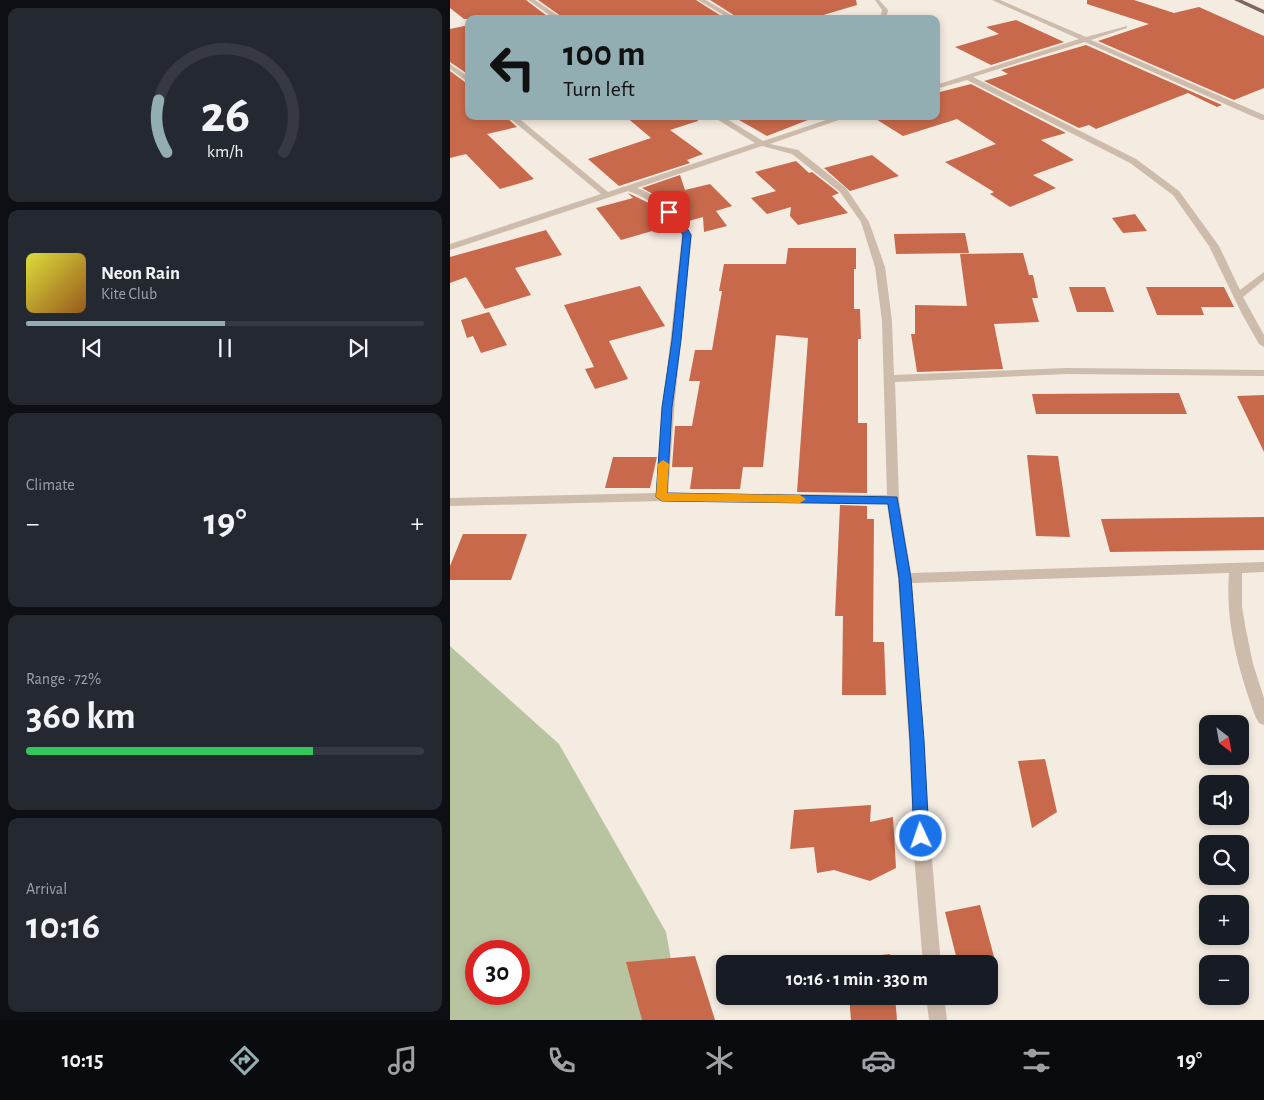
<!DOCTYPE html>
<html lang="en">
<head>
<meta charset="utf-8">
<style>
  :root { --surface:#171b24; --page:#242831; --text:#f1f3f6; --muted:#9ea1a6; --line:#363941; --accent:#92aeb2 }
  body { margin:0; font-family:"Alegreya Sans",sans-serif; background:var(--page); color:var(--text); height:100vh; display:flex; flex-direction:column; font-size:19px; white-space:nowrap }
  * { box-sizing:border-box; margin:0 }
  p { font-size:16px; color:var(--muted) }
  .icon { flex:none; width:28px; height:28px; fill:none; stroke:currentColor; stroke-width:2; stroke-linecap:round; stroke-linejoin:round }
  .map { position:relative; flex:1; overflow:hidden }
  .side { display:flex; flex-direction:column; gap:8px; padding:8px; background:#0d0f14; width:450px }
  .side>* { flex:none }
  .hud { position:absolute; left:15px; top:15px; width:475px; height:105px; border-radius:10px; box-shadow:0 2px 8px #0003; background:#92aeb2; color:#111; overflow:hidden }
  .needle { width:32px; rotate:149deg }
  .controls { position:absolute; left:749px; top:715px; display:grid; gap:10px }
  .controls a { display:grid; place-items:center; width:50px; height:50px; border-radius:10px; background:var(--surface); box-shadow:0 2px 8px #0003; font-size:25px }
  .speed { position:absolute; left:15px; top:940px; display:flex; gap:10px; font-size:25px; font-weight:700; text-align:center }
  .speed>* { display:grid; place-content:center; width:65px; height:65px; border-radius:50%; background:var(--surface); box-shadow:0 2px 8px #0003; line-height:1 }
  .speed .limit { border:8px solid #d22; background:#fff; color:#111 }
  .pin { position:absolute; display:grid; place-items:center; width:42px; height:42px; color:#fff; margin:-21px; border-radius:10px; box-shadow:0 2px 8px #0006 }
  .me { position:absolute; width:55px; margin:-28px; rotate:357deg; stroke-linejoin:round; filter:drop-shadow(0 0 4px #0008) }
  .turn { display:flex; align-items:center; gap:18px; height:105px; padding:0 15px; font-size:22px }
  .turn .icon { width:65px; height:65px; stroke-width:2.5 }
  .turn b { display:block; font-size:35px; line-height:42px }
  .big { font-size:38px; font-weight:700; line-height:1.1 }
  .side .card { flex:1; display:flex; flex-direction:column; justify-content:center; gap:8px; min-width:0; padding:0 18px; border-radius:10px; background:var(--page) }
  .side .dial { align-items:center; gap:0 }
  .dial svg { height:130px; overflow:visible; fill:none; stroke:var(--line); stroke-width:7; stroke-linecap:round; text-anchor:middle }
  .dial text { fill:var(--text); stroke:none }
  .song { display:flex; align-items:center; gap:15px }
  .cover { width:60px; height:60px; border-radius:8px; background:linear-gradient(135deg,hsl(60 70% 55%),hsl(30 70% 35%)) }
  .played { height:5px; border-radius:2px; background:linear-gradient(90deg,var(--accent) 50%,var(--line) 50%) }
  .keys { display:flex; justify-content:space-around; direction:ltr }
  .heat { display:flex; justify-content:space-between; align-items:center; font-size:28px; direction:ltr }
  .charge { height:8px; border-radius:4px; background:linear-gradient(90deg,#34c759 72%,var(--line) 0) }
  .trip { position:absolute; left:266px; top:955px; width:282px; height:50px; border-radius:10px; background:var(--surface); box-shadow:0 2px 8px #0003; font-weight:700; line-height:50px; text-align:center }
  .menu { display:flex; height:80px; justify-content:space-around; align-items:center; background:#090b0e; color:var(--muted) }
  .menu .icon { width:35px; height:35px }
  .menu .active { color:var(--accent) }
  .menu b { font-size:22px; color:var(--text) }
  main { display:flex; flex:1; min-height:0 }
  .map>svg:first-child { display:block }
  .green { fill:#b8c4a0; fill-rule:evenodd }
  .building { fill:#c8694b }
  .lines { fill:none; stroke-linecap:round; stroke-linejoin:round }
  .minor { fill:#cdbbac; fill-rule:evenodd }
  .major { fill:#7d675c; fill-rule:evenodd }
  .route { fill:#1a73e8; stroke:#114b97 }
  .slow { fill:#f59e0b }
</style>
</head>
<body>
<main>
<section class="side">
<div class="card dial"><svg viewBox="0 0 100 80">
<path d="M14 69A42 42 0 1 1 86 69"/>
<path d="M14 69A42 42 0 0 1 9 37" stroke="#92aeb2"/>
<text x="50" y="56" font-size="32" font-weight="700">26</text>
<text x="50" y="72" font-size="11">km/h</text>
</svg></div>
<div class="card">
<div class="song"><i class="cover"></i><div><b>Neon Rain</b><p>Kite Club</p></div></div>
<div class="played"></div>
<div class="keys"><svg class="icon" aria-label="previous" viewBox="0 0 24 24"><path d="M18 5L8 12l10 7zM5 5v14"/></svg><svg class="icon" aria-label="pause" viewBox="0 0 24 24"><path d="M8 5v14M16 5v14"/></svg><svg class="icon" aria-label="next" viewBox="0 0 24 24"><path d="M6 5l10 7-10 7zM19 5v14"/></svg></div>
</div>
<div class="card"><p>Climate</p>
<div class="heat"><a>−</a><b class="big">19°</b><a>+</a></div>
</div>
<div class="card"><p>Range · 72%</p><b class="big">360 km</b><div class="charge"></div></div>
<div class="card"><p>Arrival</p><b class="big">10:16</b></div>
</section>
<div class="map">
<svg width="814" height="1020" viewBox="0 0 814 1020">
  <rect width="100%" height="100%" fill="#f4ebe1"/>
  <path class="green" d="M 0,646 L 109,744 L 216,932 L 232,1020 L 0,1020 ZM 26,951 L 69,951 L 69,994 L 26,994 Z"/>
  <path class="building" d="M 0,0 L 76,0 L 101,19 L 14,19 L 0,8 Z
    M 88,0 L 246,0 L 276,19 L 115,19 Z
    M 260,0 L 406,0 L 407,5 L 360,19 L 290,19 Z
    M 637,0 L 684,0 L 724,13 L 749,7 L 814,36 L 814,88 L 784,100 L 648,41 L 699,24 L 637,4 Z
    M 566,20 L 614,42 L 541,65 L 505,47 L 549,34 L 536,27 Z
    M 19,25 L 19,75 L 0,62 L 0,29 Z
    M 636,45 L 772,105 L 767,107 L 738,93 L 646,129 L 639,125 L 629,128 L 534,81 L 558,74 L 551,70 Z
    M 0,71 L 19,85 L 19,116 L 55,116 L 67,127 L 37,134 L 84,179 L 50,189 L 16,154 L 0,158 Z
    M 521,84 L 616,133 L 591,140 L 624,160 L 583,175 L 606,188 L 560,207 L 540,194 L 544,192 L 495,162 L 546,144 L 507,119 L 453,136 L 421,116 L 486,116 L 486,93 Z
    M 175,116 L 247,116 L 248,121 L 220,130 L 253,154 L 237,160 L 240,163 L 169,186 L 138,159 L 201,138 Z
    M 282,116 L 363,116 L 363,118 L 317,136 Z
    M 422,155 L 449,176 L 400,191 L 374,168 Z
    M 346,161 L 359,173 L 362,172 L 389,193 L 382,196 L 398,213 L 348,225 L 340,216 L 341,207 L 317,214 L 301,198 L 326,191 L 305,172 Z
    M 230,175 L 235,190 L 260,184 L 282,206 L 266,211 L 277,226 L 254,232 L 253,217 L 235,222 L 212,199 L 192,188 Z
    M 178,193 L 201,204 L 223,225 L 171,240 L 146,208 L 183,198 Z
    M 685,214 L 697,231 L 673,233 L 662,218 Z
    M 96,230 L 112,255 L 65,268 L 81,295 L 35,309 L 16,277 L 0,283 L 0,257 Z
    M 515,233 L 519,253 L 446,254 L 444,234 Z
    M 338,248 L 406,248 L 406,269 L 404,269 L 404,309 L 410,309 L 411,339 L 408,339 L 408,423 L 417,423 L 417,493 L 347,492 L 358,338 L 326,335 L 313,467 L 293,467 L 290,489 L 240,489 L 243,467 L 222,467 L 225,426 L 242,426 L 250,381 L 239,381 L 245,350 L 262,350 L 272,291 L 269,291 L 274,264 L 336,264 Z
    M 573,253 L 579,275 L 583,275 L 588,298 L 582,298 L 589,322 L 544,324 L 553,369 L 467,372 L 461,334 L 465,334 L 465,305 L 517,306 L 510,254 Z
    M 190,286 L 215,326 L 159,341 L 178,379 L 145,389 L 135,369 L 144,367 L 114,305 Z
    M 619,287 L 655,287 L 664,312 L 627,312 Z
    M 696,287 L 774,287 L 784,307 L 751,307 L 754,315 L 707,315 Z
    M 39,312 L 57,345 L 31,353 L 23,336 L 17,338 L 11,320 Z
    M 729,393 L 737,414 L 586,414 L 582,394 Z
    M 814,395 L 814,452 L 787,396 Z
    M 577,455 L 608,456 L 620,537 L 586,536 Z
    M 163,457 L 207,457 L 200,488 L 155,488 Z
    M 390,505 L 417,506 L 417,519 L 424,519 L 423,642 L 434,642 L 436,695 L 392,695 L 393,616 L 385,616 Z
    M 814,517 L 814,550 L 660,552 L 651,519 Z
    M 13,534 L 77,534 L 61,580 L 0,580 L 0,566 Z
    M 595,759 L 607,812 L 582,828 L 568,761 Z
    M 421,805 L 420,822 L 443,817 L 446,868 L 420,881 L 384,870 L 367,873 L 364,847 L 340,849 L 344,810 Z
    M 530,905 L 546,964 L 508,964 L 495,912 Z
    M 440,954 L 441,964 L 396,964 L 395,959 Z
    M 245,956 L 265,1020 L 192,1020 L 176,962 Z
    M 399,996 L 445,996 L 447,1020 L 401,1020 Z"/>
  <g class="lines">
    <path class="minor" d="M 78,0 L 85,0 L 113,19 L 105,19 Z
      M 248,0 L 256,0 L 288,19 L 280,19 Z
      M 425,0 L 429,0 L 438,10 L 436,19 L 430,19 L 432,10 Z
      M 542,0 L 550,0 L 636,37 L 677,26 L 677,28 L 641,40 L 814,115 L 814,120 L 811,120 L 635,42 L 523,77 L 686,159 L 729,191 L 769,246 L 790,290 L 814,272 L 814,280 L 793,297 L 814,335 L 814,347 L 809,344 L 792,314 L 759,246 L 723,195 L 680,163 L 517,80 L 486,89 L 486,85 L 629,39 Z
      M 0,64 L 19,77 L 19,83 L 0,69 Z
      M 57,116 L 66,116 L 158,192 L 305,143 L 262,116 L 272,116 L 313,141 L 388,116 L 400,116 L 320,144 L 348,150 L 396,188 L 419,222 L 435,267 L 442,321 L 444,375 L 617,368 L 814,370 L 814,376 L 617,374 L 445,382 L 449,500 L 461,573 L 814,562 L 814,572 L 792,573 L 792,606 L 795,625 L 803,664 L 814,698 L 814,725 L 809,723 L 806,718 C 789,672 775,623 779,573 L 462,583 C 472,710 479,837 491,964 L 473,964 L 464,855 L 459,741 L 448,578 L 437,504 L 212,501 L 0,506 L 0,498 L 206,493 L 214,399 L 232,235 C 220,214 201,199 178,191 L 0,250 L 0,244 L 151,194 ZM 312,146 L 342,154 L 390,192 L 411,222 L 425,267 L 432,321 L 437,495 L 218,493 L 225,399 L 242,235 C 229,214 210,196 187,188 Z
      M 476,996 L 494,996 L 497,1020 L 479,1020 Z"/>
    <path class="major" d="M 784,0 L 792,0 L 814,10 L 814,14 Z"/>
  </g>
  <path class="route" d="M 216,211 L 222,211 L 232,219 L 241,235 L 231,340 L 222,407 L 217,493 L 447,497 L 461,578 L 474,740 L 479,836 L 476,841 L 471,844 L 466,841 L 464,836 L 460,740 L 449,578 L 438,504 L 212,501 L 206,497 L 212,407 L 222,340 L 233,235 L 226,222 L 215,212 Z"/>
  <path class="slow" d="M 213,460 L 219,464 L 217,493 L 350,495 L 356,499 L 350,503 L 212,501 L 206,497 L 208,464 Z"/>
</svg>
<div class="controls">
<a><svg class="needle" viewBox="-14 -14 28 28"><path d="M0-13l5 13h-10z" fill="#e53935"/><path d="M0 13l5-13h-10z" fill="#9ea1a6"/></svg></a>
<a><svg class="icon" aria-label="sound" viewBox="0 0 24 24"><path d="M4 9h4l5-4v14l-5-4H4zM17 9q2 3 0 6"/></svg></a>
<a><svg class="icon" aria-label="search" viewBox="0 0 24 24"><circle cx="10" cy="10" r="6"/><path d="M15 15l6 6"/></svg></a>
<a>+</a>
<a>−</a>
</div>
<div class="speed"><div class="limit">30</div></div>
<div class="pin" style="left:219px;top:212px;background:#d93025"><svg class="icon" aria-label="arrive" viewBox="0 0 24 24"><path d="M6 21V4h12l-3 4 3 4H6"/></svg></div>
<svg class="me" style="left:471px;top:836px" viewBox="-20 -20 40 40"><circle r="17" fill="#1a73e8" stroke="#fff" stroke-width="3"/><path d="M0-11L8 9 0 5-8 9z" fill="#fff"/></svg>
<div class="trip">10:16 · 1 min · 330 m</div>
<div class="hud">
<div class="turn"><svg class="icon" aria-label="left" viewBox="0 0 24 24"><path d="M17 20v-9H6M10 6l-5 5 5 5"/></svg><div><b>100 m</b>Turn left</div></div>
</div>
</div>
</main>
<nav class="menu">
<b>10:15</b>
<svg class="icon active" aria-label="directions" viewBox="0 0 24 24"><path d="M12 3l9 9-9 9-9-9zM9 14v-3h6M13 9l2 2-2 2"/></svg>
<svg class="icon" aria-label="music" viewBox="0 0 24 24"><path d="M9 18V5l10-2v13"/><circle cx="6" cy="18" r="3"/><circle cx="16" cy="16" r="3"/></svg>
<svg class="icon" aria-label="phone" viewBox="0 0 24 24"><path d="M5 4h4l2 5-3 2q2 4 5 5l2-3 5 2v4C11 20 4 13 5 4z"/></svg>
<svg class="icon" aria-label="climate" viewBox="0 0 24 24"><path d="M12 3v18M4 7l16 10M4 17L20 7"/></svg>
<svg class="icon" aria-label="car" viewBox="0 0 24 24"><path d="M5 17H2v-5l4-1 3-4h7l3 4 3 1v5h-3M9 17h6M6 11h13"/><circle cx="7" cy="17" r="2"/><circle cx="17" cy="17" r="2"/></svg>
<svg class="icon" aria-label="filters" viewBox="0 0 24 24"><path d="M4 7h16M4 17h16"/><circle cx="9" cy="7" r="2"/><circle cx="15" cy="17" r="2"/></svg>
<b>19°</b>
</nav>
</body>
</html>
